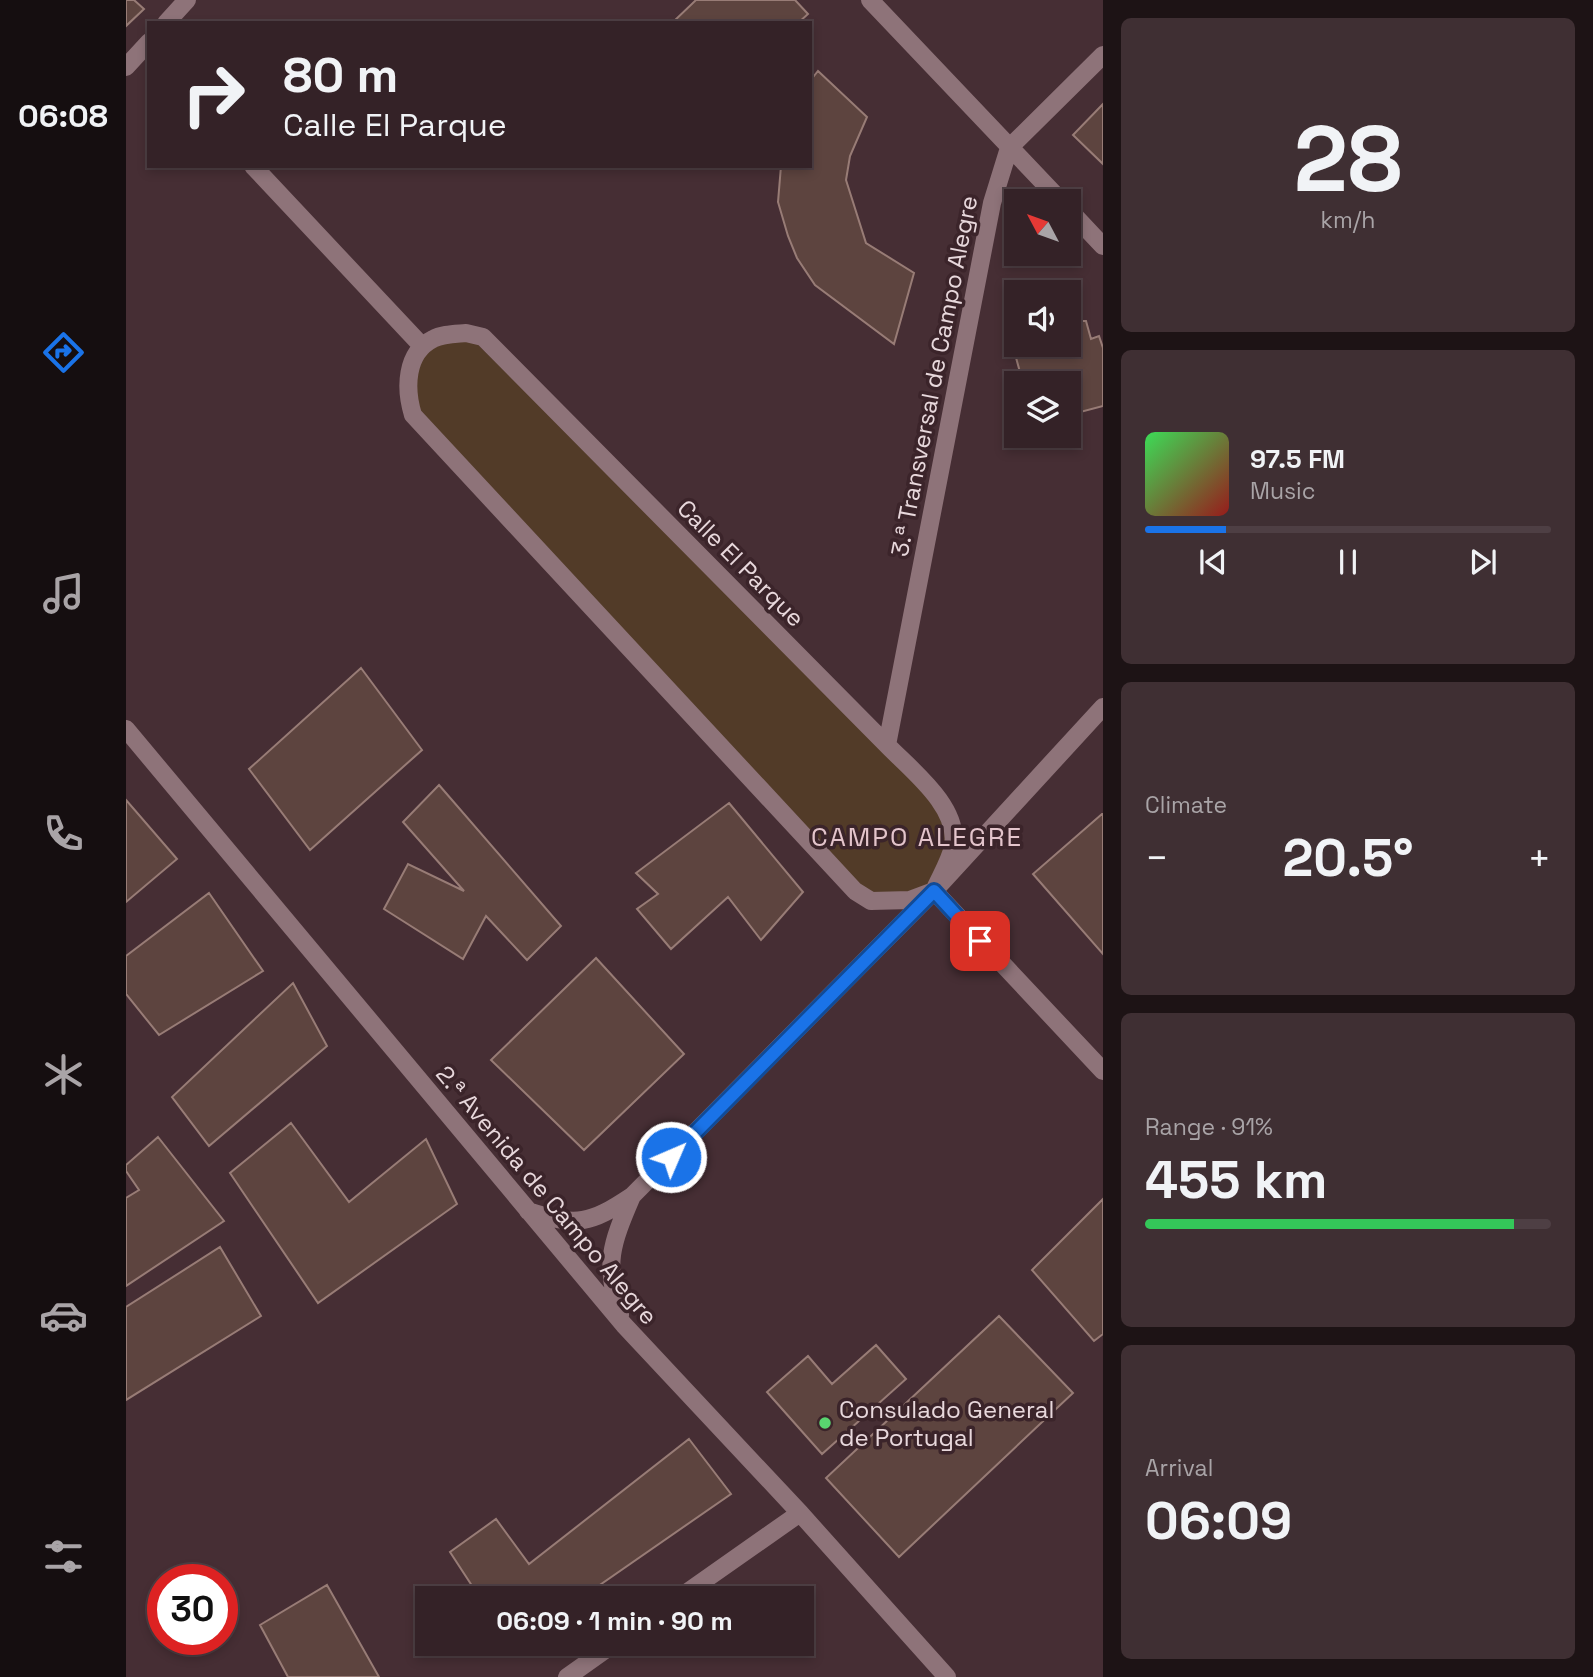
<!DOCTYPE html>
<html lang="en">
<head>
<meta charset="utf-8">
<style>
  :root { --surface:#342227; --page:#3f2f33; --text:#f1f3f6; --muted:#a9a4a7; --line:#4e3f44; --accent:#1a73e8 }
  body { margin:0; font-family:"Space Grotesk",sans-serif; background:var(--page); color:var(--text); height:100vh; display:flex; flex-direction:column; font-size:26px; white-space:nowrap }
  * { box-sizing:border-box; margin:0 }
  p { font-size:23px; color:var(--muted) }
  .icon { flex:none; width:38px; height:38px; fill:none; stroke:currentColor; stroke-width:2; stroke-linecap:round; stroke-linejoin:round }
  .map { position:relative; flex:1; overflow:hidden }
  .panel { display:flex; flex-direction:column; gap:18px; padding:18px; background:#1d1315; width:490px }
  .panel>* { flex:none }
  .hud { position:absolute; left:21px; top:21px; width:665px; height:147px; border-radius:0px; box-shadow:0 4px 10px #0003,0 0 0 2px var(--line); background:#342227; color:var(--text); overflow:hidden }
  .needle { width:46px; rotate:311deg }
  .tools { position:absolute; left:878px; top:189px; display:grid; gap:14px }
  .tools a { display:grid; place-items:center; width:77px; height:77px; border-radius:0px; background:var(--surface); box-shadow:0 4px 10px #0003,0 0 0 2px var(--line); font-size:35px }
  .speed { position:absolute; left:21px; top:1564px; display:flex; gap:14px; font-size:35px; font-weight:700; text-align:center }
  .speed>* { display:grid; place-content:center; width:91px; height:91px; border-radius:50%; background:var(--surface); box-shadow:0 4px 10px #0003,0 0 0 2px var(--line); line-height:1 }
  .speed .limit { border:10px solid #d22; background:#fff; color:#111 }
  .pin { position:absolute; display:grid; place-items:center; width:60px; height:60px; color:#fff; margin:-30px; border-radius:14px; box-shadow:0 4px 10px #0006 }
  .me { position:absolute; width:77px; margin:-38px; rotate:45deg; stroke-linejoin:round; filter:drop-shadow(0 0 5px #0008) }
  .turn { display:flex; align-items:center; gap:24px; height:147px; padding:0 21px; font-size:32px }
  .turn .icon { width:91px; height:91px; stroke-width:2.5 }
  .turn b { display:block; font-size:49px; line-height:60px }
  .big { font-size:52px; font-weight:700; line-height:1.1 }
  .panel .widget { flex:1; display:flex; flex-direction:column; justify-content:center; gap:10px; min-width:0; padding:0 24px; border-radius:10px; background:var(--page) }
  .panel .dial { align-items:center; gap:0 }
  .dial b { font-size:91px; line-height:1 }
  .song { display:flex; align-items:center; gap:21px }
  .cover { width:84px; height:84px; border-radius:10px; background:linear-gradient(135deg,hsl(130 70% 55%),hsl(0 70% 35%)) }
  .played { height:7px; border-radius:4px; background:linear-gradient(90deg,var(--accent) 20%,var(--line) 20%) }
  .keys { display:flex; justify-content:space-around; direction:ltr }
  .heat { display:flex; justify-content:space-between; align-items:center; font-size:38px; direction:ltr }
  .charge { height:10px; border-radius:5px; background:linear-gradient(90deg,#34c759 91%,var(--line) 0) }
  .trip { position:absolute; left:289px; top:1586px; width:399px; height:70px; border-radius:0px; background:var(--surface); box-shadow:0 4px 10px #0003,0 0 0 2px var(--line); font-weight:700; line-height:70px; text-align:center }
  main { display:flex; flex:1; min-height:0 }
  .tab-bar { display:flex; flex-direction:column; width:126px; justify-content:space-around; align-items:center; background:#150e10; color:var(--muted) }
  .tab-bar .icon { width:49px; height:49px }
  .tab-bar .selected { color:var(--accent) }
  .tab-bar b { font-size:32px; color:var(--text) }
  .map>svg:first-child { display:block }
  .green { fill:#523b28 }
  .building { fill:#5d443f; stroke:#987c76; stroke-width:2 }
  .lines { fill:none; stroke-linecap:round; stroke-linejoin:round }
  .minor { stroke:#8e7379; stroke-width:18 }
  .route-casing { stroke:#114b97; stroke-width:18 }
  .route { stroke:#1a73e8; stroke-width:12 }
  .poi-dot { fill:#59d56f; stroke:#3b242a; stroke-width:2.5 }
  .labels { text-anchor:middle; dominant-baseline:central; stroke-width:7; stroke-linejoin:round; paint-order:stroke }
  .street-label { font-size:24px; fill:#e8d8dc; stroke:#3b242a }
  .poi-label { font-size:24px; fill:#e8d8dc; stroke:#3b242a; text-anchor:start }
  .neighbourhood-label { font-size:26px; letter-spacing:2px; fill:#e3c4cb; stroke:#3b242a }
</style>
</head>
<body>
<main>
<nav class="tab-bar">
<b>06:08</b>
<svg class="icon selected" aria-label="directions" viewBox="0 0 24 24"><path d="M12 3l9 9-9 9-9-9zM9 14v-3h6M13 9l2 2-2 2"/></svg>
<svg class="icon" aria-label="music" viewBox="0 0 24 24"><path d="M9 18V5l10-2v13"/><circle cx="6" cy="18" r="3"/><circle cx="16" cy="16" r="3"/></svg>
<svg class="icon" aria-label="phone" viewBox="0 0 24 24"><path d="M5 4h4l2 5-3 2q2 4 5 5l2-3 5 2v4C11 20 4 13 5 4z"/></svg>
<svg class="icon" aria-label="climate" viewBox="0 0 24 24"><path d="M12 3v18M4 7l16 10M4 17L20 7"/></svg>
<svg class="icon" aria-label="car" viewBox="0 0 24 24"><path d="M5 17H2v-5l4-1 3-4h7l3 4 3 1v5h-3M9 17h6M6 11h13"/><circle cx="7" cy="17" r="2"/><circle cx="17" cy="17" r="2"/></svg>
<svg class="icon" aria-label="filters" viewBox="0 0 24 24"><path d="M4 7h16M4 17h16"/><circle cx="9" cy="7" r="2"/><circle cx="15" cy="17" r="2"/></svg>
</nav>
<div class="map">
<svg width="977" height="1677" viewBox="0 0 977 1677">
  <rect width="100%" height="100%" fill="#462e34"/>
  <path class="green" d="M 340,333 L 761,745 L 827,826 L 808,891 L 745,901 L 287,415 L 282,381 L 296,346 Z"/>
  <path class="building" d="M 0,0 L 8,0 L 18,9 L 0,26 Z
    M 570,0 L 669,0 L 682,14 L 672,23 L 546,23 Z
    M 692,71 L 741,117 L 724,156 L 720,180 L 740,243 L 788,273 L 768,344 L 689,285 L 671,258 L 662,236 L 652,202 L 655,166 L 684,166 L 684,81 Z
    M 977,104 L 977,164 L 947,135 Z
    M 943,301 L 949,321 L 960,321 L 965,339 L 973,336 L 977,348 L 977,406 L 943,415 L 943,383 L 897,383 L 889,354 L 900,351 L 899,345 L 943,345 Z
    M 235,668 L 296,750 L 184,850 L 123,769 Z
    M 313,785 L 435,926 L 401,960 L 360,916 L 337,959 L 258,909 L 282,864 L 338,891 L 277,822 Z
    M 0,800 L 51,859 L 0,902 Z
    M 603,803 L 677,892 L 635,940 L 602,897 L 545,949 L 511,909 L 532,894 L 510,873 Z
    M 976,814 L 977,814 L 977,954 L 907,874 Z
    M 83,893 L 137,971 L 33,1035 L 0,994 L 0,956 Z
    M 470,958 L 558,1054 L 458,1150 L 365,1060 Z
    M 167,983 L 201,1046 L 83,1146 L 46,1097 Z
    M 165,1123 L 223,1202 L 300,1139 L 331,1204 L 192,1303 L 104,1173 Z
    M 32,1137 L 98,1221 L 0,1286 L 0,1198 L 13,1190 L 0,1171 L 0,1165 Z
    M 977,1199 L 977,1334 L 968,1341 L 906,1270 Z
    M 94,1247 L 135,1316 L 0,1400 L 0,1307 Z
    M 873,1316 L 947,1393 L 773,1557 L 700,1478 Z
    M 750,1345 L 780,1379 L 696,1454 L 641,1392 L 682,1356 L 706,1384 Z
    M 563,1439 L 605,1494 L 455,1598 L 354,1598 L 324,1552 L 370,1519 L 403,1564 Z
    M 201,1585 L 253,1677 L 162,1677 L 134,1625 Z"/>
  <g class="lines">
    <path class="minor" d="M 744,0 L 935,201
      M 40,23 L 61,0
      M 0,67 L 23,42
      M 127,166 L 296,346
      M 943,210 L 977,246
      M 340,333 L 357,337 L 761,745 C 785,770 834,807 827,846 C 824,861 814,877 808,891 L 784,900 L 745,901 L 729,891 L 287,415 C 279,389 279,353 307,339 C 316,334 329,334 340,333 Z
      M 0,729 L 498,1325 L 674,1513 L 821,1677
      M 761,745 L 866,203 L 883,148 L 977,55
      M 808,891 L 977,1071
      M 402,1211 C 451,1227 464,1224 506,1196 L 808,891 L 977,707
      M 494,1315 C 478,1263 485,1245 506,1196
      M 553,1598 L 674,1513
      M 441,1677 L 489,1643"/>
  </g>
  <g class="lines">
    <defs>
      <path id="route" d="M 545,1157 L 808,891 L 854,941"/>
    </defs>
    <use href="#route" class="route-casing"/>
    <use href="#route" class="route"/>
  </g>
  <circle class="poi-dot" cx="699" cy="1423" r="7"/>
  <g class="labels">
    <g class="street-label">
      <text transform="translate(808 376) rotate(-79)">3.ª Transversal de Campo Alegre</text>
      <text transform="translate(615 563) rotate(45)">Calle El Parque</text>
      <text transform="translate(421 1195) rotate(50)">2.ª Avenida de Campo Alegre</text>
    </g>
    <g class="poi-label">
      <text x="713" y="1409">Consulado General<tspan x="713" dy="28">de Portugal</tspan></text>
    </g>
    <g class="neighbourhood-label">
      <text x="791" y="837">CAMPO ALEGRE</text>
    </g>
  </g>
</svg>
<div class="tools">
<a><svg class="needle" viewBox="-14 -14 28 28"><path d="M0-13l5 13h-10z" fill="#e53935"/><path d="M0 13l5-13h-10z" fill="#a9a4a7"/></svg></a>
<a><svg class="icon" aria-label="sound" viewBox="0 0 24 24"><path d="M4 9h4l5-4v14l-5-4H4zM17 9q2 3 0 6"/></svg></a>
<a><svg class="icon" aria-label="layers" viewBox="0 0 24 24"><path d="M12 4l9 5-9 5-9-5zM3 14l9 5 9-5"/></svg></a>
</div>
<div class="speed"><div class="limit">30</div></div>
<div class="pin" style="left:854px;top:941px;background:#d93025"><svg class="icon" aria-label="arrive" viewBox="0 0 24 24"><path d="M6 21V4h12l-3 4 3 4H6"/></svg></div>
<svg class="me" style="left:545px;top:1157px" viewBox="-20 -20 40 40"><circle r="17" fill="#1a73e8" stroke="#fff" stroke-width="3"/><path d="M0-11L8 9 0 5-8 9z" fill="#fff"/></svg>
<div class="trip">06:09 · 1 min · 90 m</div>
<div class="hud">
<div class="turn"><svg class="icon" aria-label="right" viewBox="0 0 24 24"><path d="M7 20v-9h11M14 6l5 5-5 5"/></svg><div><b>80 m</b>Calle El Parque</div></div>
</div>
</div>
<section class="panel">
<div class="widget dial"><b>28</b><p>km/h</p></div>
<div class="widget">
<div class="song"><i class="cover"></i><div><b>97.5 FM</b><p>Music</p></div></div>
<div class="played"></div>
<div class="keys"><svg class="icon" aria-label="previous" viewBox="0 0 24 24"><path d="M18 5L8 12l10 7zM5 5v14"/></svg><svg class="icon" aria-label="pause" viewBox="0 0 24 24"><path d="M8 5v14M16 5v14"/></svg><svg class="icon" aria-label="next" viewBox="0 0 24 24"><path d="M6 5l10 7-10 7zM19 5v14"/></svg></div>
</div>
<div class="widget"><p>Climate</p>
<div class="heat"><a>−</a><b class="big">20.5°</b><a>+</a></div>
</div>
<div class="widget"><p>Range · 91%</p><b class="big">455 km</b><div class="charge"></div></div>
<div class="widget"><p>Arrival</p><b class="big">06:09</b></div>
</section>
</main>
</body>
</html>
